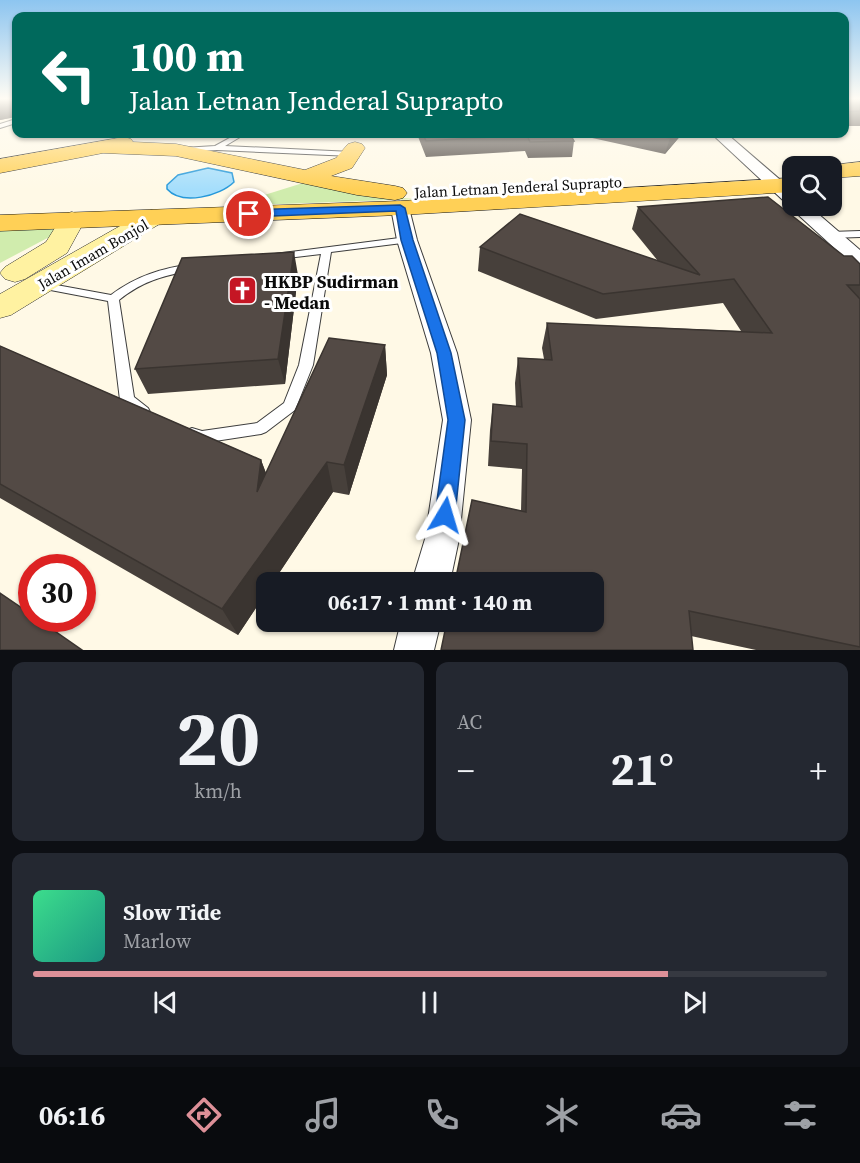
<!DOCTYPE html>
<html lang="id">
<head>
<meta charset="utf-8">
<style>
  :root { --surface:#171b24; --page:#242831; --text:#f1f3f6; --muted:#9ea1a6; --line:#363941; --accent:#dd9098 }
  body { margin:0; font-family:"Source Serif 4",serif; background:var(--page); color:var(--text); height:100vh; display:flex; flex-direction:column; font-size:22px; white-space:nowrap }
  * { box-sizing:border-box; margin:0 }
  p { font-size:20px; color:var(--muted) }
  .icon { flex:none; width:33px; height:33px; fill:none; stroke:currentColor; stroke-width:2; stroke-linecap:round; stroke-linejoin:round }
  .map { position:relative; height:650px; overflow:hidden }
  .drawer { display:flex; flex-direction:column; gap:12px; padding:12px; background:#0d0f14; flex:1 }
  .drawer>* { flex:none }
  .banner { position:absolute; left:12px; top:12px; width:837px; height:126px; border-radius:12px; box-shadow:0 2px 4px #0004; background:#00695c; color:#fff; overflow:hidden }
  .controls { position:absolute; left:782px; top:156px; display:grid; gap:12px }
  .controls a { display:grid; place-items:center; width:60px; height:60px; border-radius:12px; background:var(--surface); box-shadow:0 2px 4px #0004; font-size:30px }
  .speed { position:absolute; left:18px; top:554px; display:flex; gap:12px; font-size:30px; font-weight:700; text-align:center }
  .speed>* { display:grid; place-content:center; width:78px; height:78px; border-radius:50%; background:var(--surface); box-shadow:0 2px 4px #0004; line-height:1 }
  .speed .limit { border:9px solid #d22; background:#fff; color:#111 }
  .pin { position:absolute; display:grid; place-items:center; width:51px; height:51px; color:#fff; margin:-26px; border:3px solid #fff; border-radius:50%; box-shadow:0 2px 6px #0007 }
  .me { position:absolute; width:66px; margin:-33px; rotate:7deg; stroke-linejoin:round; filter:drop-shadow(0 0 4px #0008) }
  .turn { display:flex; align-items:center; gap:21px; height:126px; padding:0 18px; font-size:27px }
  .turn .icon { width:78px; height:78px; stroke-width:2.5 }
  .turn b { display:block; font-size:42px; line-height:51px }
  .big { font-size:45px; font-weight:700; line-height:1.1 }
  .drawer .tile { flex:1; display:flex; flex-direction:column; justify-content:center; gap:9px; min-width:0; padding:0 21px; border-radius:12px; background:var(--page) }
  .drawer .dial { align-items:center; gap:0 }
  .dial b { font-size:78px; line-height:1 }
  .song { display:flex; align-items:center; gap:18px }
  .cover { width:72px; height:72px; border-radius:9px; background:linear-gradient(135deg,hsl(150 70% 55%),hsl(170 70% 35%)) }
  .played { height:6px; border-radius:3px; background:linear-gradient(90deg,var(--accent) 80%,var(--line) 80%) }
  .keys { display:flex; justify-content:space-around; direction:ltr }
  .heat { display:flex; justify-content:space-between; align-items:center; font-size:33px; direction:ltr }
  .drawer .tiles { flex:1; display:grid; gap:12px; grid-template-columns:1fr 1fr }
  .tile:last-child { grid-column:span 2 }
  .trip { position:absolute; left:256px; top:572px; width:348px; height:60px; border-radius:12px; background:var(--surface); box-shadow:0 2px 4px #0004; font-weight:700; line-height:60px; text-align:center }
  .dock { display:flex; height:96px; justify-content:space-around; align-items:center; background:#090b0e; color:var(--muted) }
  .dock .icon { width:42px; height:42px }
  .dock .on { color:var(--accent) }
  .dock b { font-size:27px; color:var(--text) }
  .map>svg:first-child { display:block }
  .green { fill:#d0ecad }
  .water { fill:#a5defc; stroke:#2598da; stroke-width:1.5 }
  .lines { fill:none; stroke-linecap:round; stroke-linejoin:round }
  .service-casing { stroke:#3d3d3d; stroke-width:2 }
  .minor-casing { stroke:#3d3d3d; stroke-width:2 }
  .secondary-casing { stroke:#2c2c2c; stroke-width:1 }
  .primary-casing { stroke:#1b1b1b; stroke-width:1 }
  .service { fill:#fff; fill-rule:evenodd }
  .minor { fill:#fff; fill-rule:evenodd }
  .secondary { fill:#fff2a1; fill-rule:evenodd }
  .primary { fill:#ffd056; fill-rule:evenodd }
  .wall { fill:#47403b }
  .shaded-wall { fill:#3a3430 }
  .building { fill:#534a45; stroke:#3a3430; stroke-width:1.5 }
  .route { fill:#1a73e8; stroke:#114b97; stroke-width:1.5 }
  .labels { text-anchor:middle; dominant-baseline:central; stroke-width:6; stroke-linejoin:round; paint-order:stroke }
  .far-street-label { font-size:15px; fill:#0a0a0a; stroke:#fff }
  .poi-label { font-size:18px; font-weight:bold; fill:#0a0a0a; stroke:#fff; text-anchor:start }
</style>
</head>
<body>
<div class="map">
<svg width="860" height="650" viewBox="0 0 860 650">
  <rect width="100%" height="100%" fill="#fff9e6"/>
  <path class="green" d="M 306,182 L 371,196 L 416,199 L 229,206 Z
    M 49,227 L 56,230 L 55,234 L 0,263 L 0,229 Z"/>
  <path class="water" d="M 208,168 L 232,173 L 234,182 C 220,196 182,206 167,189 L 167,185 L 178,175 Z"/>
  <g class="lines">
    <defs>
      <path id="service" d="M 16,119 L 16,123 L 0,128 L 0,124 Z
        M 237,134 L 245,134 L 225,146 L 352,152 L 356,154 L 352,156 L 217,150 L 183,152 L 179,150 L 183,148 L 215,146 Z
        M 860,231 L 860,237 L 830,238 L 825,235 L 830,232 Z
        M 407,237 L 412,240 L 410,242 L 331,252 L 313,365 L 295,410 L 266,432 L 261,434 L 202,443 L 187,438 L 185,434 L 187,430 L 192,428 L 202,431 L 257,423 L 284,403 L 299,365 L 321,254 L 279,259 L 274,256 L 275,254 Z
        M 193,264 L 197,265 L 198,267 L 197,269 C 165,276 145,279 119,300 L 134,397 L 148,408 L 150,412 L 148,416 C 138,419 125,408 120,400 L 108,301 L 40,288 L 35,285 L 40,282 L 111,295 C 136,276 162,268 193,264 Z"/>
      <path id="minor" d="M 712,134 L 727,134 L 792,190 L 792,206 L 809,206 L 860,250 L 860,267 L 853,265 L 793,210 L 791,204 L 786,203 Z
        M 400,203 L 406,204 L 409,208 L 417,240 L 457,353 L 471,420 L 459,539 L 450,582 L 412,582 L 425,539 L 443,420 L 431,353 L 397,240 L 391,208 L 394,204 Z
        M 401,621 L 441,621 L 434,650 L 394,650 Z"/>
      <path id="secondary" d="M 152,210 L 161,213 L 165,218 L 161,223 L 11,315 L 0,318 L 0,294 L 143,213 Z
        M 72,212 L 81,215 L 85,220 L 67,253 L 25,279 L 15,282 L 5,279 L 0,273 L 5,267 L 46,242 L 63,215 Z"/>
      <path id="primary" d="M 124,137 L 131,139 L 133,142 L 176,144 L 305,170 L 336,158 L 348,144 L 355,142 L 362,144 L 365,148 L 352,168 L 331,176 L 395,186 L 403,188 L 407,193 L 403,198 L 395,200 L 357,195 L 176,156 L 103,153 L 0,173 L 0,159 Z
        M 860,162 L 860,176 L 831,178 L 831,166 L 823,166 Z
        M 792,178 L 792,192 L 400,215 L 0,231 L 0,215 L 400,201 Z"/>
    </defs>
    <use href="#service" class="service-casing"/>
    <use href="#minor" class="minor-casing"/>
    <use href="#secondary" class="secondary-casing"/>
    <use href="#primary" class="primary-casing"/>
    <use href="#service" class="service"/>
    <use href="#minor" class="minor"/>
    <use href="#secondary" class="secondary"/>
    <use href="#primary" class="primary"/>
  </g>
  <path class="wall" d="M 0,99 L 16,99 L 16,118 L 15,117 L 0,120 Z
    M 844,99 L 860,99 L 860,126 L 844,126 Z
    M 417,134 L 570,134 L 574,141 L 572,157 L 528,158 L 525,151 L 426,157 Z
    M 574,134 L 682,134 L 665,154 Z
    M 638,207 L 844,256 L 860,264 L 860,650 L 756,650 L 691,636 L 521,511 L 522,469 L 488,466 L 490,430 L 493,404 L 516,407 L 515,383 L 518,358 L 544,359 L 542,348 L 547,323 L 741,331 L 723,303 L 596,319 L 478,271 L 480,247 L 658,261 L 632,229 Z
    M 298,275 L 285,384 L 148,394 L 135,369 Z
    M 385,345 L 387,375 L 349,495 L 333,492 L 238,635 L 0,498 L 0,346 L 261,460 L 266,473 Z"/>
  <path class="shaded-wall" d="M 0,99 L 7,99 L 15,117 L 0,120 Z
    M 12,99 L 16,99 L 16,116 L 9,100 Z
    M 674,134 L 682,134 L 665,154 L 670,138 Z
    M 294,252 L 298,275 L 285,384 L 278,359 Z
    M 385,345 L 387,375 L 349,495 L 344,465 Z
    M 261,460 L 272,490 L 257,492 Z
    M 327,462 L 333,492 L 273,582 L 267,582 L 267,591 L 238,635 L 222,609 Z"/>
  <path class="building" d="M 844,99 L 860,99 L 860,111 L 844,112 Z
    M 423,134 L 570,134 L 574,141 L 530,142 L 527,135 L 426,141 Z
    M 647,134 L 674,134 L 670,138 Z
    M 768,197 L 844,256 L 852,256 L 860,264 L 860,285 L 847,285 L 860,299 L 860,647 L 689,611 L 693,650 L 441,650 L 447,621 L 594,621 L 594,582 L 455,582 L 472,500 L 526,512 L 527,444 L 491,441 L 493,404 L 522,407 L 518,358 L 552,360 L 547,323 L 772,333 L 734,279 L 603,294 L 480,247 L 520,214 L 700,275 L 638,207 Z
    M 294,252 L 278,359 L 135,369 L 182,258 Z
    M 329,338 L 385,345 L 344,465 L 327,462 L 222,609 L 0,484 L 0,346 L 261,460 L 257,492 Z
    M 0,593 L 32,615 L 32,618 L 36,618 L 82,650 L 0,650 Z"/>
  <linearGradient id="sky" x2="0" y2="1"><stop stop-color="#8dc5f0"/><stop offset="0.52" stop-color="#fffcf4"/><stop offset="1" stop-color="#fffcf4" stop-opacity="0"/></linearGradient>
  <rect width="860" height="190" fill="url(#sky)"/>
  <path class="route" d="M 400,205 L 405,208 L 413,240 L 451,353 L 465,420 L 455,515 L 452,521 L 445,524 L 438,521 L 435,515 L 448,420 L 437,353 L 401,240 L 396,211 L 249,217 L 244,214 L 249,210 Z"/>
  <defs>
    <symbol id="church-square" viewBox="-11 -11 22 22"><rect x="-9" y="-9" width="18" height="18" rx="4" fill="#c51624" stroke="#fff"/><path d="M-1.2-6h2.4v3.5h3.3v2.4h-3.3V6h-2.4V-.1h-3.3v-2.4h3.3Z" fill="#fff"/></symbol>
  </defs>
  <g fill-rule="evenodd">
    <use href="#church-square" x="226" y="274" width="33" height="33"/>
  </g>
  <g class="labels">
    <g class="far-street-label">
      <text transform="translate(518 187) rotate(-3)">Jalan Letnan Jenderal Suprapto</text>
      <text transform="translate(93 254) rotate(-30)">Jalan Imam Bonjol</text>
    </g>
    <g class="poi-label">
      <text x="264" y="281">HKBP Sudirman<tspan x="264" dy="21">- Medan</tspan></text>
    </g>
  </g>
</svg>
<div class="controls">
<a><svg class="icon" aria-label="search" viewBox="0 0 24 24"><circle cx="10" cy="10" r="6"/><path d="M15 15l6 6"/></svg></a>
</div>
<div class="speed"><div class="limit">30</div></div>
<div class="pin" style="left:249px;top:214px;background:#d93025"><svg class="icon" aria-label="arrive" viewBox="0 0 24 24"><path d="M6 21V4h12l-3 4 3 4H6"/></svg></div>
<svg class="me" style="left:445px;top:515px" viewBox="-20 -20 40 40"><path d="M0-17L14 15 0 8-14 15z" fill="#1a73e8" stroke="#fff" stroke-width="4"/></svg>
<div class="trip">06:17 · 1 mnt · 140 m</div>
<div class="banner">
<div class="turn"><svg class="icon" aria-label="left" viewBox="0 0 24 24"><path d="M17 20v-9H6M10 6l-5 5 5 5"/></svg><div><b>100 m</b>Jalan Letnan Jenderal Suprapto</div></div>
</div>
</div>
<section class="drawer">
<div class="tiles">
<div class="tile dial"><b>20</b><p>km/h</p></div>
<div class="tile"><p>AC</p>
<div class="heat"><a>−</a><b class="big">21°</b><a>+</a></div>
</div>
<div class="tile">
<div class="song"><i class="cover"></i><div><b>Slow Tide</b><p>Marlow</p></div></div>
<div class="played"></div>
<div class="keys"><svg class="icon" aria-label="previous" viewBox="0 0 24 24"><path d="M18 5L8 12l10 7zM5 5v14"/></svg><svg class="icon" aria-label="pause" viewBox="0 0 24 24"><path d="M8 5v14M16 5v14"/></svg><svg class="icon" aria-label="next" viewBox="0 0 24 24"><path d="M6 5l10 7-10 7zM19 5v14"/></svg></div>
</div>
</div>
</section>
<nav class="dock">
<b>06:16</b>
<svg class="icon on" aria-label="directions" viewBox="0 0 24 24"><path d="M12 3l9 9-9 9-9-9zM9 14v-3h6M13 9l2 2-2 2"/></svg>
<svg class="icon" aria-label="music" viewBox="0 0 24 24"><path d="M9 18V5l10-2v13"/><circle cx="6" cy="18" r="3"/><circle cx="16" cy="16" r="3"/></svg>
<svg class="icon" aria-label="phone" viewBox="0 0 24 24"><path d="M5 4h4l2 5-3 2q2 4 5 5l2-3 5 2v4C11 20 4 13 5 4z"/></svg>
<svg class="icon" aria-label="climate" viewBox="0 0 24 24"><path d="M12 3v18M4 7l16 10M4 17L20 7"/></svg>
<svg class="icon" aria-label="car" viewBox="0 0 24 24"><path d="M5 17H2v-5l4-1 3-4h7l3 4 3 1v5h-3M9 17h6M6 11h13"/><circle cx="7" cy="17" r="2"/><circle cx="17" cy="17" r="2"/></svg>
<svg class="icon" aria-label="filters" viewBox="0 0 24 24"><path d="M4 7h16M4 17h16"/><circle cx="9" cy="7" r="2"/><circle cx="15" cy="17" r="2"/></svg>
</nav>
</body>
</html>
